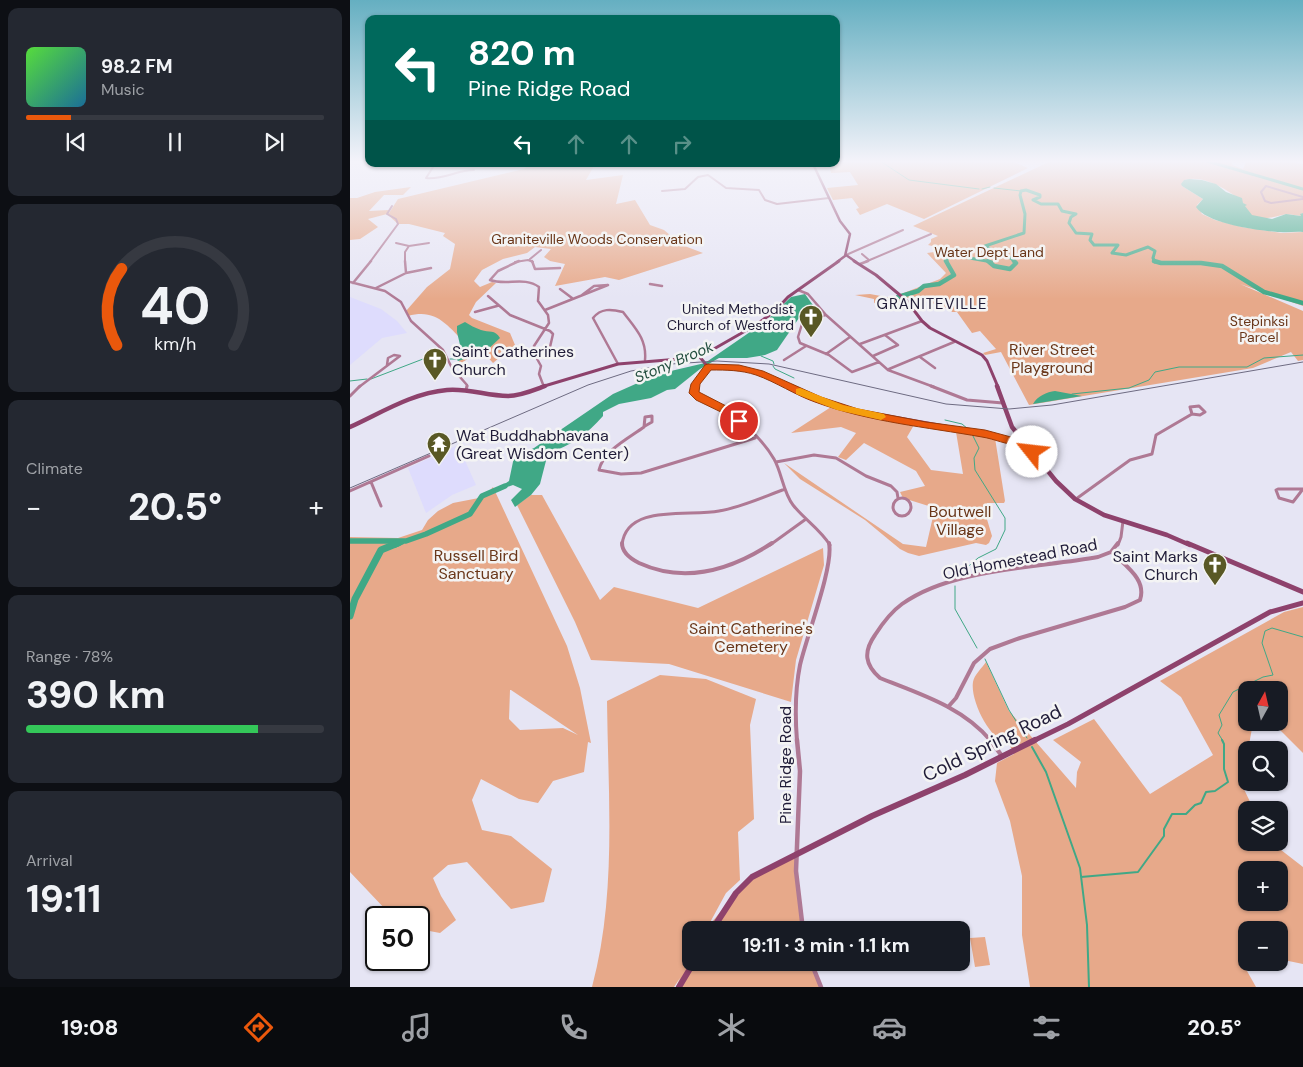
<!DOCTYPE html>
<html lang="en">
<head>
<meta charset="utf-8">
<style>
  :root { --surface:#171b24; --page:#242831; --text:#f1f3f6; --muted:#9ea1a6; --line:#363941; --accent:#ea580c }
  body { margin:0; font-family:"DM Sans",sans-serif; background:var(--page); color:var(--text); height:100vh; display:flex; flex-direction:column; font-size:19px; white-space:nowrap }
  * { box-sizing:border-box; margin:0 }
  p { font-size:16px; color:var(--muted) }
  .icon { flex:none; width:28px; height:28px; fill:none; stroke:currentColor; stroke-width:2; stroke-linecap:round; stroke-linejoin:round }
  .map { position:relative; flex:1; overflow:hidden }
  .panel { display:flex; flex-direction:column; gap:8px; padding:8px; background:#0d0f14; width:350px }
  .panel>* { flex:none }
  .guide { position:absolute; left:15px; top:15px; width:475px; height:152px; border-radius:10px; box-shadow:0 1px 4px #0004; background:#00695c; color:#fff; overflow:hidden }
  .needle { width:32px; rotate:8deg }
  .buttons { position:absolute; left:888px; top:681px; display:grid; gap:10px }
  .buttons a { display:grid; place-items:center; width:50px; height:50px; border-radius:10px; background:var(--surface); box-shadow:0 1px 4px #0004; font-size:25px }
  .speed { position:absolute; left:15px; top:906px; display:flex; gap:10px; font-size:25px; font-weight:700; text-align:center }
  .speed>* { display:grid; place-content:center; width:65px; height:65px; border-radius:50%; background:var(--surface); box-shadow:0 1px 4px #0004; line-height:1 }
  .speed .limit { border:2px solid #111; border-radius:8px; background:#fff; color:#111 }
  .pin { position:absolute; display:grid; place-items:center; width:42px; height:42px; color:#fff; margin:-21px; border:2px solid #fff; border-radius:50%; box-shadow:0 1px 5px #0007 }
  .me { position:absolute; width:55px; margin:-28px; rotate:299deg; stroke-linejoin:round; filter:drop-shadow(0 0 4px #0008) }
  .turn { display:flex; align-items:center; gap:18px; height:105px; padding:0 20px; font-size:22px }
  .turn .icon { width:65px; height:65px; stroke-width:2.5 }
  .turn b { display:block; font-size:35px; line-height:42px }
  .lanes { display:flex; align-items:center; height:48px; padding:0 20px; background:#0003; justify-content:center; gap:25px; direction:ltr }
  .lanes .off { opacity:.35 }
  .big { font-size:38px; font-weight:700; line-height:1.1 }
  .panel .card { flex:1; display:flex; flex-direction:column; justify-content:center; gap:8px; min-width:0; padding:0 18px; border-radius:10px; background:var(--page) }
  .panel .dial { align-items:center; gap:0 }
  .dial svg { height:130px; overflow:visible; fill:none; stroke:var(--line); stroke-width:7; stroke-linecap:round; text-anchor:middle }
  .dial text { fill:var(--text); stroke:none }
  .song { display:flex; align-items:center; gap:15px }
  .cover { width:60px; height:60px; border-radius:8px; background:linear-gradient(135deg,hsl(110 70% 55%),hsl(200 70% 35%)) }
  .played { height:5px; border-radius:2px; background:linear-gradient(90deg,var(--accent) 15%,var(--line) 15%) }
  .keys { display:flex; justify-content:space-around; direction:ltr }
  .heat { display:flex; justify-content:space-between; align-items:center; font-size:28px; direction:ltr }
  .charge { height:8px; border-radius:4px; background:linear-gradient(90deg,#34c759 78%,var(--line) 0) }
  .trip { position:absolute; left:332px; top:921px; width:288px; height:50px; border-radius:10px; background:var(--surface); box-shadow:0 1px 4px #0004; font-weight:700; line-height:50px; text-align:center }
  .menu { display:flex; height:80px; justify-content:space-around; align-items:center; background:#090b0e; color:var(--muted) }
  .menu .icon { width:35px; height:35px }
  .menu .on { color:var(--accent) }
  .menu b { font-size:22px; color:var(--text) }
  main { display:flex; flex:1; min-height:0 }
  .map>svg:first-child { display:block }
  .built { fill:#dedcfd }
  .green { fill:#e7a98a; fill-rule:evenodd }
  .water { fill:#40a886 }
  .lines { fill:none; stroke-linecap:round; stroke-linejoin:round }
  .stream-far1 { stroke:#40a886; stroke-width:1 }
  .stream { stroke:#40a886; stroke-width:2 }
  .river-far3 { stroke:#40a886; stroke-width:3 }
  .river-far2 { stroke:#40a886; stroke-width:4.5 }
  .river-far1 { stroke:#40a886; stroke-width:5.5 }
  .river { stroke:#40a886; stroke-width:7 }
  .street-far4 { stroke:#af7994; stroke-width:2 }
  .street-far3 { stroke:#af7994; stroke-width:2.5 }
  .street-far2 { stroke:#af7994; stroke-width:3 }
  .street-far1 { stroke:#af7994; stroke-width:4 }
  .street { stroke:#af7994; stroke-width:4.5 }
  .secondary-far4 { stroke:#8e426c; stroke-width:2.5 }
  .secondary-far3 { stroke:#8e426c; stroke-width:3 }
  .secondary-far2 { stroke:#8e426c; stroke-width:4.5 }
  .secondary-far1 { stroke:#8e426c; stroke-width:5 }
  .secondary { stroke:#8e426c; stroke-width:6 }
  .rail { stroke:#6e6b82; stroke-width:1 }
  .route { fill:#ea580c; stroke:#983908 }
  .slow { fill:#f59e0b }
  .labels { text-anchor:middle; dominant-baseline:central; stroke-width:5; stroke-linejoin:round; paint-order:stroke }
  .far-park-label { font-size:14px; fill:#6a371a; stroke:#f4f4f4 }
  .far-poi-label { font-size:14px; fill:#201c38; stroke:#f4f4f4; text-anchor:end }
  .far-neighbourhood-label { font-size:15px; letter-spacing:1px; fill:#201c38; stroke:#f4f4f4 }
  .far-water-label { font-size:15px; font-style:italic; fill:#234e3f; stroke:#f4f4f4 }
  .park-label { font-size:16px; fill:#6a371a; stroke:#f4f4f4 }
  .poi-label { font-size:16px; fill:#201c38; stroke:#f4f4f4; text-anchor:start }
  .street-label { font-size:16px; fill:#201c38; stroke:#f4f4f4 }
  .near-street-label { font-size:19px; fill:#201c38; stroke:#f4f4f4 }
</style>
</head>
<body>
<main>
<section class="panel">
<div class="card">
<div class="song"><i class="cover"></i><div><b>98.2 FM</b><p>Music</p></div></div>
<div class="played"></div>
<div class="keys"><svg class="icon" aria-label="previous" viewBox="0 0 24 24"><path d="M18 5L8 12l10 7zM5 5v14"/></svg><svg class="icon" aria-label="pause" viewBox="0 0 24 24"><path d="M8 5v14M16 5v14"/></svg><svg class="icon" aria-label="next" viewBox="0 0 24 24"><path d="M6 5l10 7-10 7zM19 5v14"/></svg></div>
</div>
<div class="card dial"><svg viewBox="0 0 100 80">
<path d="M14 69A42 42 0 1 1 86 69"/>
<path d="M14 69A42 42 0 0 1 17 22" stroke="#ea580c"/>
<text x="50" y="56" font-size="32" font-weight="700">40</text>
<text x="50" y="72" font-size="11">km/h</text>
</svg></div>
<div class="card"><p>Climate</p>
<div class="heat"><a>−</a><b class="big">20.5°</b><a>+</a></div>
</div>
<div class="card"><p>Range · 78%</p><b class="big">390 km</b><div class="charge"></div></div>
<div class="card"><p>Arrival</p><b class="big">19:11</b></div>
</section>
<div class="map">
<svg width="953" height="987" viewBox="0 0 953 987">
  <rect width="100%" height="100%" fill="#e6e5f4"/>
  <path class="built" d="M 0,297 L 31,309 L 47,321 L 57,333 L 32,338 L 0,365 Z
    M 108,445 L 126,485 L 102,495 L 76,513 L 58,468 Z"/>
  <path class="green" d="M 486,161 L 661,161 L 678,168 L 574,219 L 537,204 L 510,215 L 506,209 L 509,208 L 502,198 L 483,200 L 477,188 L 508,185 L 500,172 L 481,173 L 479,164 L 486,164 Z
    M 701,161 L 882,161 L 882,165 L 893,169 L 897,161 L 931,161 L 953,164 L 953,213 L 951,214 L 951,216 C 945,215 938,214 932,215 C 922,217 913,221 902,216 C 897,213 896,207 893,203 C 881,191 853,174 835,180 L 832,186 L 853,199 L 847,205 L 852,214 L 865,220 L 892,227 L 932,233 L 953,232 L 953,306 L 890,284 L 953,311 L 953,360 L 948,361 L 941,352 L 903,368 L 679,405 L 651,352 L 635,355 L 633,353 L 646,349 L 630,331 L 622,333 L 607,312 L 602,312 L 600,309 L 586,305 L 570,296 L 558,298 L 551,294 L 590,279 L 596,273 L 577,253 L 599,250 L 578,245 L 581,242 L 581,239 L 588,236 L 563,226 Z
    M 180,164 L 245,164 L 236,180 L 273,175 L 266,204 L 285,200 L 300,225 L 314,230 L 332,245 L 353,253 L 269,280 L 255,277 L 205,286 L 215,264 L 200,261 L 194,257 L 201,249 L 185,247 L 177,253 L 153,259 L 132,270 L 124,281 L 130,287 L 142,282 L 146,283 L 126,302 L 119,315 L 122,318 L 160,333 L 165,345 L 143,363 L 131,350 L 107,366 L 116,344 C 97,325 86,308 58,316 L 56,311 L 77,287 L 100,269 L 105,244 L 93,236 L 95,233 L 59,224 L 48,224 L 37,214 L 18,219 L 28,227 L 10,239 L 0,240 L 0,198 L 7,198 L 25,192 L 61,187 L 53,195 L 34,195 L 19,211 L 39,210 L 39,213 L 48,199 L 174,169 Z
    M 520,294 L 547,299 L 551,298 L 551,305 L 537,306 L 524,303 L 524,299 L 505,295 Z
    M 481,407 L 564,425 L 557,437 L 581,470 L 613,474 L 606,432 L 645,438 L 655,501 L 654,503 L 637,503 L 636,516 L 642,536 L 639,543 L 636,545 L 626,543 L 569,556 L 558,553 L 550,549 L 515,520 L 450,479 L 434,463 L 553,544 L 576,547 L 585,508 L 553,498 L 550,492 L 575,486 L 566,471 L 514,443 L 496,460 L 488,457 L 506,433 L 491,427 L 441,433 Z
    M 143,487 L 217,646 L 230,688 L 241,743 L 238,742 L 234,772 L 203,781 L 188,803 L 169,799 L 131,779 L 122,800 L 132,830 L 161,836 L 202,869 L 194,902 L 161,909 L 117,862 L 98,865 L 83,878 L 91,896 L 106,920 L 90,933 L 69,929 L 69,918 L 49,917 L 36,910 L 0,872 L 0,537 L 48,538 L 72,530 L 78,520 L 88,511 L 103,503 L 134,497 ZM 160,690 L 161,690 L 228,735 L 213,728 L 170,730 L 159,719 Z
    M 181,495 L 192,495 L 250,600 L 264,587 L 348,608 L 473,548 L 474,565 L 446,660 L 441,702 L 319,664 L 241,660 L 225,622 L 167,505 Z
    M 953,607 L 953,753 L 923,723 L 929,722 L 929,690 L 896,690 L 896,722 L 903,723 L 898,750 L 896,750 L 893,779 L 890,781 L 904,810 L 896,810 L 896,842 L 922,843 L 953,867 L 953,964 L 929,959 L 929,930 L 896,930 L 896,955 L 888,955 L 906,987 L 680,987 L 672,935 L 672,876 L 660,821 L 645,781 L 647,763 L 664,754 L 659,744 C 640,741 620,700 623,682 C 624,675 632,668 636,662 L 659,711 L 726,788 L 727,772 L 731,762 L 703,740 L 744,719 L 800,794 L 863,755 L 831,697 L 810,681 L 934,612 ZM 896,870 L 929,870 L 929,902 L 896,902 Z
    M 310,675 L 356,679 L 406,699 L 400,725 L 404,819 L 388,832 L 390,880 L 376,893 L 357,928 L 386,893 L 402,877 L 446,855 L 453,930 L 341,930 L 341,962 L 462,963 L 471,987 L 326,987 L 330,978 L 324,987 L 242,987 C 267,894 258,796 257,701 Z
    M 635,937 L 640,965 L 625,967 L 620,938 Z"/>
  <path class="water" d="M 839,179 L 852,180 L 866,184 L 876,192 L 892,198 L 893,203 L 897,205 L 895,206 L 902,215 L 922,219 L 936,214 L 951,216 L 950,214 L 953,213 L 953,232 C 945,231 938,233 930,232 C 910,231 857,224 846,207 L 853,199 L 832,186 L 831,184 L 834,180 Z
    M 455,294 L 465,308 L 449,318 L 427,350 L 415,355 L 397,358 L 369,358 L 350,369 L 325,389 L 317,390 L 301,398 L 269,404 L 253,412 L 253,416 C 237,434 221,446 198,453 L 190,484 L 181,495 L 165,507 L 161,500 L 172,489 L 163,485 L 151,489 L 150,487 L 159,481 L 164,457 L 184,448 L 263,394 L 308,374 L 355,363 L 400,332 L 412,326 L 413,324 L 441,297 Z
    M 115,322 C 120,325 125,328 131,330 C 139,333 145,329 150,338 L 134,353 L 108,361 L 104,356 L 110,345 L 107,332 L 107,326 Z
    M 705,391 L 732,396 L 683,404 C 687,396 697,392 705,391 Z"/>
  <g class="lines">
    <path class="stream-far1" d="M 530,161 L 559,180 L 629,189
      M 644,188 L 671,191
      M 632,189 L 640,187
      M 411,356 L 423,361 L 424,364
      M 100,359 L 106,359
      M 423,366 L 425,369 L 444,378
      M 21,379 L 73,359 L 96,359
      M 0,381 L 17,379
      M 722,394 L 779,388 L 799,380 L 805,372 L 829,367 L 897,367 L 914,358 L 953,355
      M 595,420 L 612,424 L 618,429
      M 605,578 L 628,558 L 646,549 L 655,530 L 655,518 L 625,470 L 624,458 L 629,448 L 622,434
      M 605,586 L 605,609 L 627,648
      M 635,659 L 659,710 L 677,738
      M 873,741 L 868,733 L 872,725 L 869,715 L 883,692 L 913,677 L 923,675 L 912,643 L 915,631 L 922,628 L 953,637"/>
    <path class="stream" d="M 682,747 L 696,772 L 730,868 L 737,925 L 739,987
      M 731,877 L 788,872 L 814,836 L 814,829 L 822,814 L 836,814 L 845,805 L 851,803 L 856,792 L 865,791 L 878,782 L 874,769 L 874,744 L 872,740"/>
    <path class="river-far3" d="M 857,161 L 953,189
      M 597,262 L 597,254 L 642,262
      M 665,262 C 657,252 644,253 635,246 L 674,233 L 675,214 L 670,195 L 671,191 L 676,190 L 690,195 L 690,197 L 683,200 L 691,204 L 708,204 L 712,211 L 726,214 L 721,217 L 719,223 L 726,233 L 742,234 L 740,240 L 744,245 L 768,245 L 762,253 L 776,255 L 798,247 L 805,251 L 803,258 L 805,262"/>
    <path class="river-far2" d="M 638,261 L 644,266 L 660,269 L 666,263 L 664,261
      M 804,261 L 811,263 L 851,263 L 872,266 L 914,292 L 953,303
      M 548,297 L 568,291 L 574,286 L 589,284 L 604,275 L 596,261"/>
    <path class="river-far1" d="M 0,541 L 56,541 L 76,534 L 120,514 L 132,496 L 155,486
      M 45,545 L 52,542"/>
    <path class="river" d="M 0,616 L 5,599 L 31,550 L 48,543"/>
    <path class="street-far4" d="M 85,164 L 76,178 C 93,180 107,170 124,170
      M 312,191 L 335,189 L 348,177 L 358,175 L 376,188 L 409,190 L 415,200 L 427,204 L 479,198
      M 953,197 L 916,186 L 911,192 L 915,201 L 921,203 L 953,199
      M 46,243 L 59,246 L 79,243
      M 512,254 L 519,260
      M 496,255 L 553,230
      M 180,259 L 191,250
      M 20,262 L 48,224 L 46,219 L 37,214 L 42,206
      M 55,262 L 55,252 L 59,246
      M 165,262 L 178,260 L 183,262
      M 515,262 L 581,234"/>
    <path class="street-far3" d="M 169,261 L 148,271 L 140,280 C 157,286 174,276 189,287 L 188,301 L 198,315 L 199,323 L 184,346 L 186,357 L 191,366 L 189,374 L 194,387
      M 182,261 L 185,269 L 210,268
      M 510,264 L 518,261
      M 56,273 L 81,268
      M 0,282 L 35,291 L 51,302 L 61,321 L 93,350 L 102,368 L 117,385 L 117,387
      M 3,283 L 21,261
      M 300,284 L 312,286
      M 26,288 L 56,273 L 55,261
      M 210,289 L 222,298
      M 448,290 L 458,294 L 476,315 L 538,370 L 584,387
      M 138,296 L 160,315 L 200,331 L 203,334 L 200,347 L 184,353
      M 195,310 L 258,285 L 244,286 L 232,295
      M 125,312 L 147,306
      M 475,315 L 452,324 L 448,337 L 450,343 L 479,355 L 502,372 L 529,362
      M 510,344 L 572,321
      M 476,354 L 500,337
      M 523,356 L 548,345 L 535,335
      M 570,357 L 585,368
      M 434,360 L 456,346
      M 268,364 L 243,318 C 251,308 261,309 273,312 C 285,328 297,339 295,360
      M 539,369 L 604,342
      M 9,387 L 50,356 L 44,355 L 38,358 L 37,365
      M 345,387 L 345,384 L 358,367"/>
    <path class="street-far2" d="M 345,386 L 344,393 C 374,409 406,428 424,459 C 432,473 433,492 443,505 C 454,519 470,529 480,545
      M 581,386 L 617,400 L 653,403
      M 116,390 L 117,386
      M 0,396 L 10,386
      M 849,406 L 855,412 L 850,415 L 842,414 L 840,407 Z
      M 295,426 L 302,422 L 302,416 L 295,417 L 294,427 C 279,438 253,451 249,470 L 271,474 L 291,473 L 405,438
      M 426,462 L 464,455 L 486,458 L 516,476 L 541,486 L 547,492 L 548,498
      M 21,482 L 31,506
      M 928,489 L 953,489 L 943,502 L 929,498 L 926,490 Z
      M 0,491 L 79,456
      M543 507a9 9 0 1 1 18 0a9 9 0 1 1-18 0Z
      M 726,499 L 780,460 L 802,454 L 806,435 L 842,414
      M 272,545 C 276,503 340,517 369,511 C 392,507 413,497 435,489
      M 420,545 L 456,519
      M 768,545 L 771,537 L 773,521"/>
    <path class="street-far1" d="M 272,543 C 272,553 281,559 289,563 C 335,584 381,570 422,543
      M 598,707 L 606,698 L 624,663 L 640,649 L 670,638 L 775,607 L 790,600 C 797,579 775,566 762,552
      M 447,741 C 445,716 445,690 450,665 C 456,638 484,566 479,543
      M 641,741 C 613,707 570,694 530,678 C 515,665 513,652 525,635 C 532,624 541,612 552,604 C 602,568 688,568 748,557 L 761,552 L 768,543"/>
    <path class="street" d="M 447,740 L 450,771 L 446,871 L 453,930
      M 640,740 L 652,756
      M 461,962 L 471,987
      M 599,962 L 602,962"/>
    <path class="secondary-far4" d="M 463,164 L 490,221 L 500,234 L 495,256 L 487,262
      M 496,255 L 506,262"/>
    <path class="secondary-far3" d="M 504,261 L 526,275 L 557,301 L 572,321 L 580,328 L 632,355 L 637,361 L 648,387
      M 349,356 L 358,367 L 403,371 L 444,387
      M 191,387 L 268,364 L 342,358 L 355,354 L 404,326 L 424,312 L 438,297 L 489,261"/>
    <path class="secondary-far2" d="M 441,386 L 479,404 L 505,411 L 630,433 L 660,441 L 672,441
      M 647,386 L 662,427 L 706,481 L 725,499 L 754,515 L 817,535 L 840,545
      M 0,427 C 31,413 62,393 97,390 C 118,388 137,396 158,396 C 170,396 184,390 195,386"/>
    <path class="secondary-far1" d="M 837,543 L 953,592
      M 683,741 L 718,724 L 920,612 L 953,603"/>
    <path class="secondary" d="M 362,930 L 386,893 L 402,877 L 522,816 L 615,775 L 685,740
      M 329,987 L 344,962"/>
    <path class="rail" d="M 0,488 L 238,385 L 281,371 L 321,364 L 367,361 L 419,364 L 596,404 L 659,409 L 702,405 L 953,362"/>
  </g>
  <linearGradient id="sky" x2="0" y2="1"><stop stop-color="#65afc1"/><stop offset="0.54" stop-color="#f4f3fa"/><stop offset="1" stop-color="#f4f3fa" stop-opacity="0"/></linearGradient>
  <rect width="953" height="299" fill="url(#sky)"/>
  <path class="route" d="M 358,364 L 389,365 L 413,371 L 471,397 L 508,409 L 576,422 L 635,430 L 661,437 L 672,437 L 676,438 L 687,452 L 682,456 L 678,455 L 669,445 C 656,445 645,439 632,437 C 576,427 519,422 465,402 C 445,395 426,382 406,375 C 391,370 376,370 361,370 L 350,384 L 349,392 L 380,408 L 394,421 L 389,425 L 373,413 L 346,400 L 339,393 L 341,384 L 355,365 Z"/>
  <path class="slow" d="M 450,388 L 493,405 L 534,414 L 536,417 L 531,420 L 487,410 L 446,394 L 446,389 Z"/>
  <defs>
    <symbol id="church-pin" viewBox="-11 -11 22 30"><path d="M0 17L-7.5 6A9.5 9.5 0 1 1 7.5 6Z" fill="#595825" stroke="#f4f4f4"/><path d="M-1.2-6h2.4v3.5h3.3v2.4h-3.3V6h-2.4V-.1h-3.3v-2.4h3.3Z" fill="#fff"/></symbol>
    <symbol id="temple-pin" viewBox="-11 -11 22 30"><path d="M0 17L-7.5 6A9.5 9.5 0 1 1 7.5 6Z" fill="#595825" stroke="#f4f4f4"/><path d="M0-6L5-2H3V0L6.5 2.5H4V6H1.5V3h-3V6H-4V2.5H-6.5L-3 0V-2H-5Z" fill="#fff"/></symbol>
  </defs>
  <g fill-rule="evenodd">
    <use href="#church-pin" x="447" y="303" width="28" height="38"/>
    <use href="#church-pin" x="71" y="346" width="28" height="38"/>
    <use href="#temple-pin" x="75" y="430" width="28" height="38"/>
    <use href="#church-pin" x="851" y="551" width="28" height="38"/>
  </g>
  <g class="labels">
    <g class="far-park-label">
      <text x="247" y="239">Graniteville Woods Conservation</text>
      <text x="639" y="252">Water Dept Land</text>
      <text x="909" y="321">Stepinksi<tspan x="909" dy="16">Parcel</tspan></text>
    </g>
    <g class="far-poi-label">
      <text x="444" y="309">United Methodist<tspan x="444" dy="16">Church of Westford</tspan></text>
    </g>
    <g class="far-neighbourhood-label">
      <text x="582" y="304">GRANITEVILLE</text>
    </g>
    <g class="far-water-label">
      <text transform="translate(324 362) rotate(-23)">Stony Brook</text>
    </g>
    <g class="park-label">
      <text x="702" y="349">River Street<tspan x="702" dy="18">Playground</tspan></text>
      <text x="610" y="511">Boutwell<tspan x="610" dy="18">Village</tspan></text>
      <text x="126" y="555">Russell Bird<tspan x="126" dy="18">Sanctuary</tspan></text>
      <text x="401" y="628">Saint Catherine's<tspan x="401" dy="18">Cemetery</tspan></text>
    </g>
    <g class="poi-label">
      <text x="102" y="351">Saint Catherines<tspan x="102" dy="18">Church</tspan></text>
      <text x="106" y="435">Wat Buddhabhavana<tspan x="106" dy="18">(Great Wisdom Center)</tspan></text>
      <text x="848" y="556" text-anchor="end">Saint Marks<tspan x="848" dy="18">Church</tspan></text>
    </g>
    <g class="street-label">
      <text transform="translate(670 559) rotate(-11)">Old Homestead Road</text>
      <text transform="translate(435 765) rotate(-90)">Pine Ridge Road</text>
    </g>
    <g class="near-street-label">
      <text transform="translate(642 743) rotate(-26)">Cold Spring Road</text>
    </g>
  </g>
</svg>
<div class="buttons">
<a><svg class="needle" viewBox="-14 -14 28 28"><path d="M0-13l5 13h-10z" fill="#e53935"/><path d="M0 13l5-13h-10z" fill="#9ea1a6"/></svg></a>
<a><svg class="icon" aria-label="search" viewBox="0 0 24 24"><circle cx="10" cy="10" r="6"/><path d="M15 15l6 6"/></svg></a>
<a><svg class="icon" aria-label="layers" viewBox="0 0 24 24"><path d="M12 4l9 5-9 5-9-5zM3 14l9 5 9-5"/></svg></a>
<a>+</a>
<a>−</a>
</div>
<div class="speed"><div class="limit">50</div></div>
<div class="pin" style="left:389px;top:421px;background:#d93025"><svg class="icon" aria-label="arrive" viewBox="0 0 24 24"><path d="M6 21V4h12l-3 4 3 4H6"/></svg></div>
<svg class="me" style="left:682px;top:452px" viewBox="-20 -20 40 40"><circle r="19" fill="#fff"/><path d="M0-13L10 11 0 6-10 11z" fill="#ea580c"/></svg>
<div class="trip">19:11 · 3 min · 1.1 km</div>
<div class="guide">
<div class="turn"><svg class="icon" aria-label="left" viewBox="0 0 24 24"><path d="M17 20v-9H6M10 6l-5 5 5 5"/></svg><div><b>820 m</b>Pine Ridge Road</div></div>
<div class="lanes"><svg class="icon" aria-label="left" viewBox="0 0 24 24"><path d="M17 20v-9H6M10 6l-5 5 5 5"/></svg><svg class="icon off" aria-label="ahead" viewBox="0 0 24 24"><path d="M12 20V5M6 11l6-6 6 6"/></svg><svg class="icon off" aria-label="ahead" viewBox="0 0 24 24"><path d="M12 20V5M6 11l6-6 6 6"/></svg><svg class="icon off" aria-label="right" viewBox="0 0 24 24"><path d="M7 20v-9h11M14 6l5 5-5 5"/></svg></div>
</div>
</div>
</main>
<nav class="menu">
<b>19:08</b>
<svg class="icon on" aria-label="directions" viewBox="0 0 24 24"><path d="M12 3l9 9-9 9-9-9zM9 14v-3h6M13 9l2 2-2 2"/></svg>
<svg class="icon" aria-label="music" viewBox="0 0 24 24"><path d="M9 18V5l10-2v13"/><circle cx="6" cy="18" r="3"/><circle cx="16" cy="16" r="3"/></svg>
<svg class="icon" aria-label="phone" viewBox="0 0 24 24"><path d="M5 4h4l2 5-3 2q2 4 5 5l2-3 5 2v4C11 20 4 13 5 4z"/></svg>
<svg class="icon" aria-label="climate" viewBox="0 0 24 24"><path d="M12 3v18M4 7l16 10M4 17L20 7"/></svg>
<svg class="icon" aria-label="car" viewBox="0 0 24 24"><path d="M5 17H2v-5l4-1 3-4h7l3 4 3 1v5h-3M9 17h6M6 11h13"/><circle cx="7" cy="17" r="2"/><circle cx="17" cy="17" r="2"/></svg>
<svg class="icon" aria-label="filters" viewBox="0 0 24 24"><path d="M4 7h16M4 17h16"/><circle cx="9" cy="7" r="2"/><circle cx="15" cy="17" r="2"/></svg>
<b>20.5°</b>
</nav>
</body>
</html>
